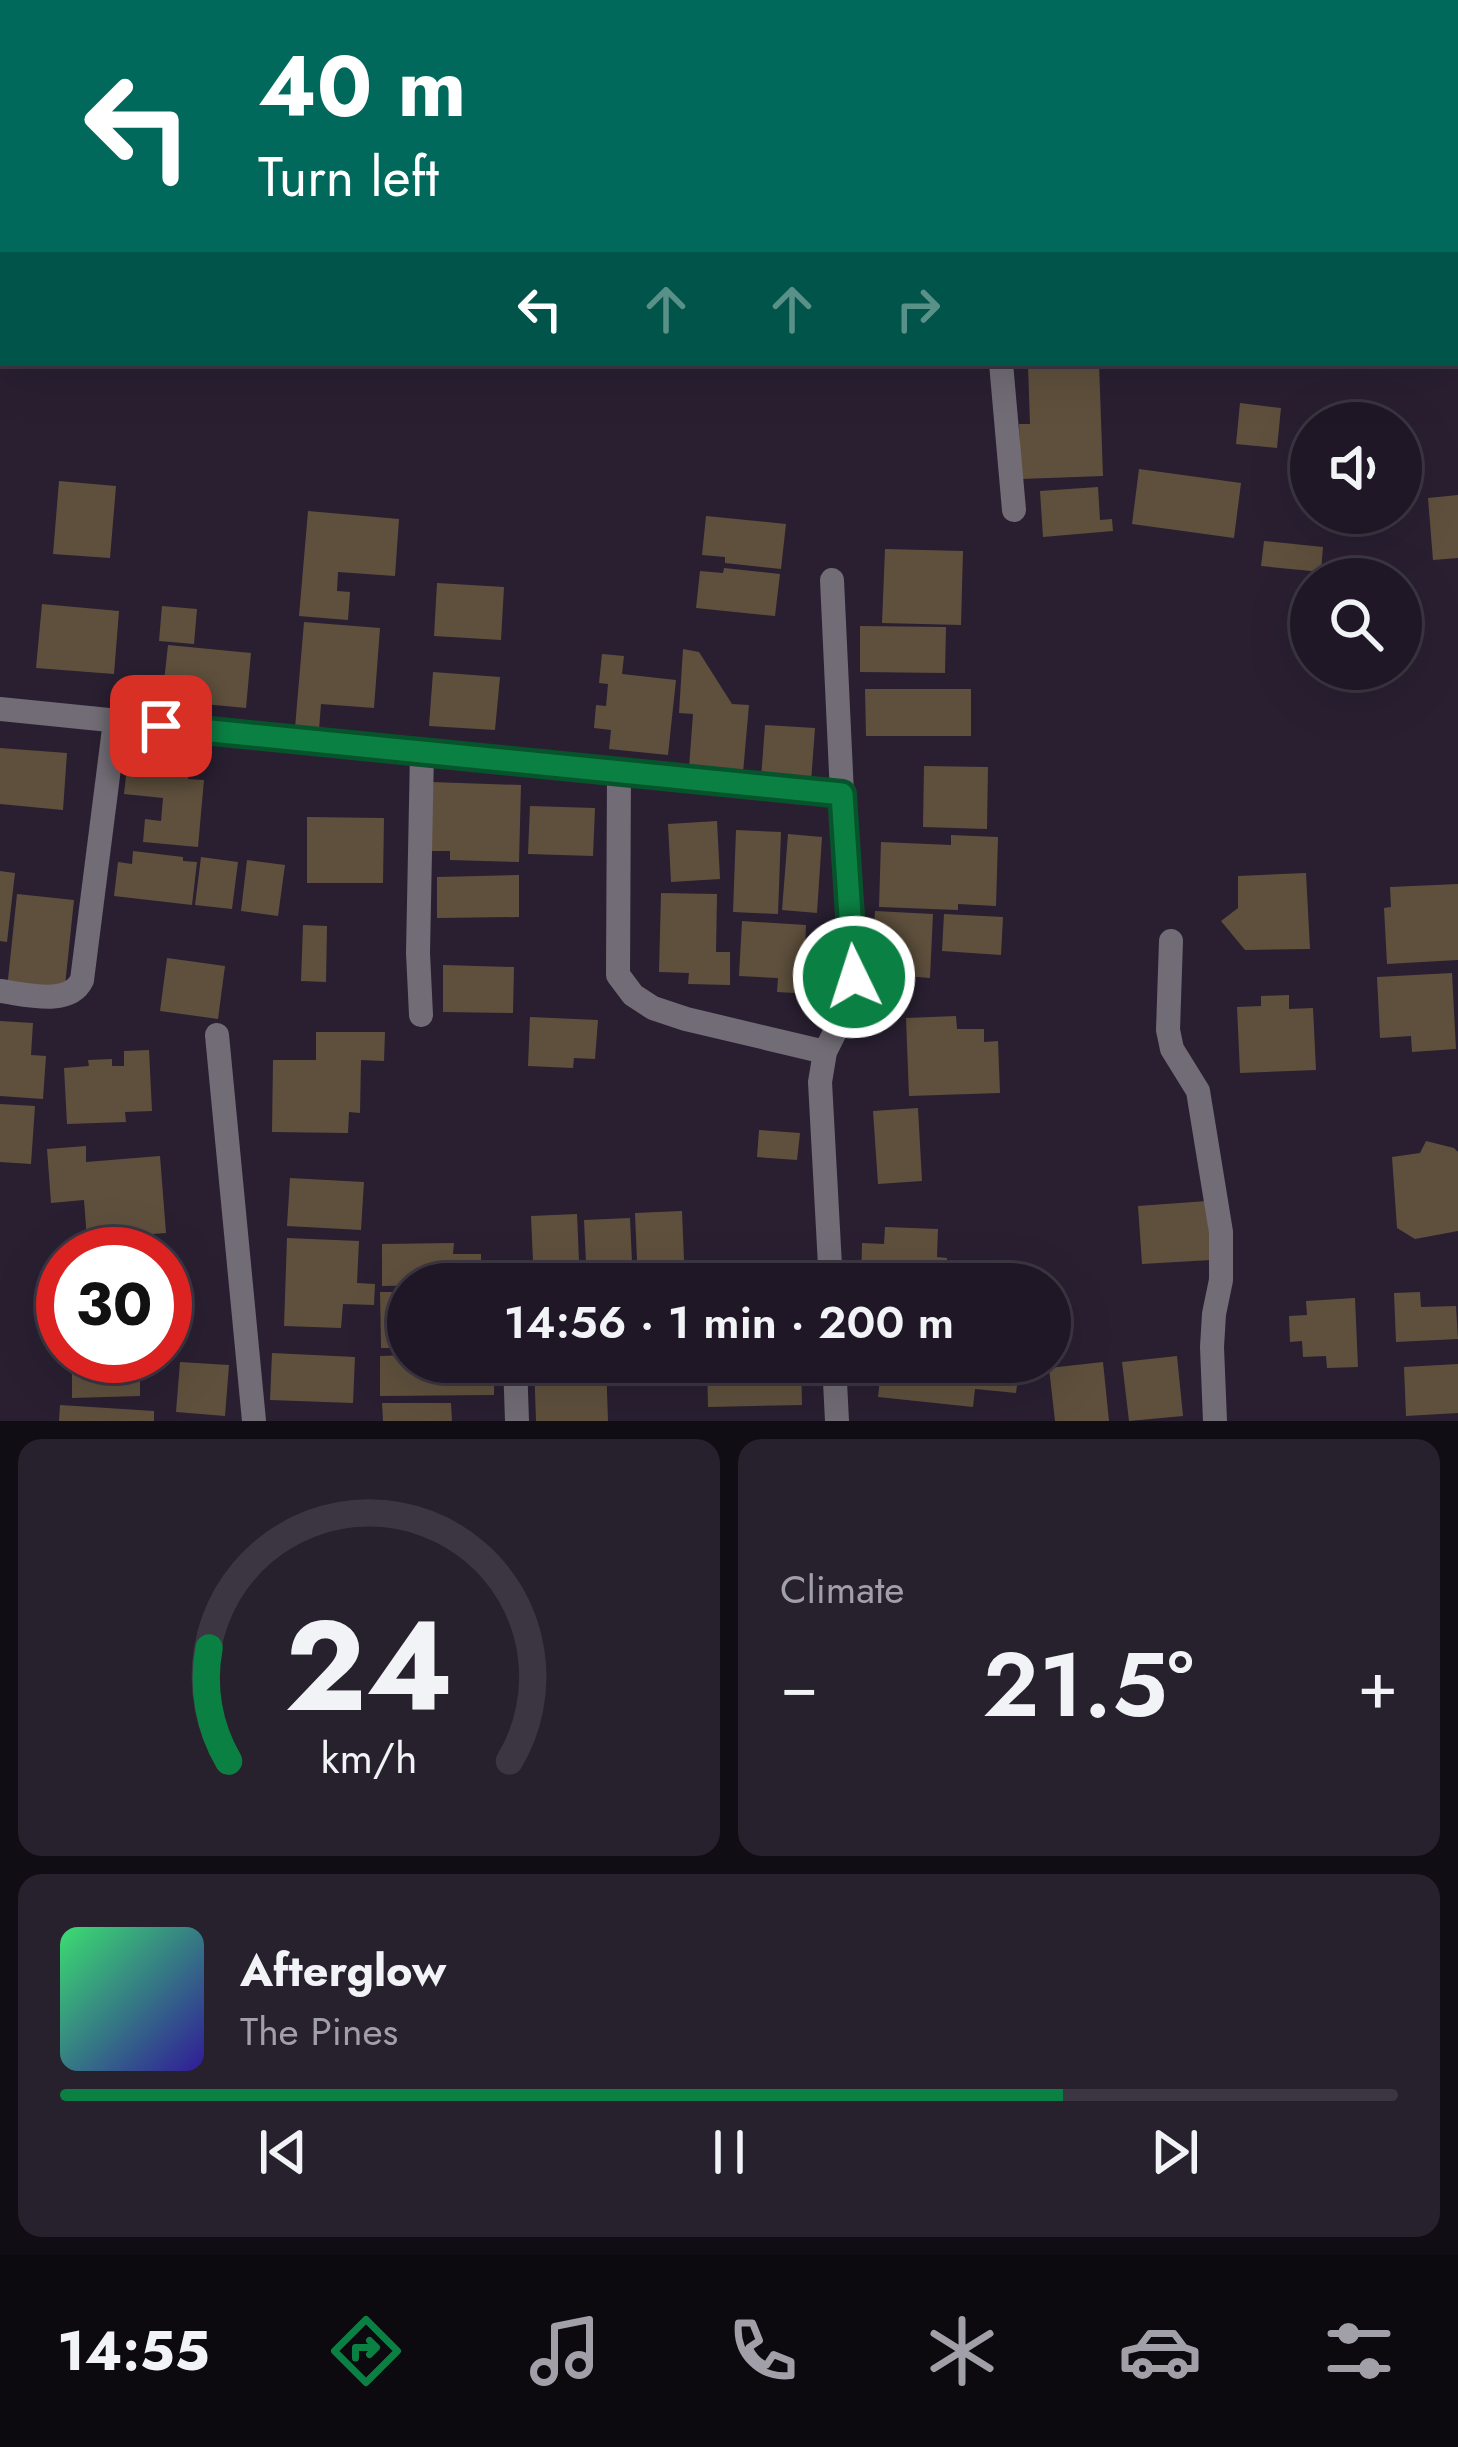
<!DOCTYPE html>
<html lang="en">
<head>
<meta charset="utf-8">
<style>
  :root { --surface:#1f1725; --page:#27202d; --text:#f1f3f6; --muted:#a19fa7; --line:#3c3642; --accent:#0b8043 }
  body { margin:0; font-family:Jost,sans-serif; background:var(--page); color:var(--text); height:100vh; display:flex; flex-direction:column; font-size:45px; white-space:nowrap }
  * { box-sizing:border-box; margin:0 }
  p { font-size:39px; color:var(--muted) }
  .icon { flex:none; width:66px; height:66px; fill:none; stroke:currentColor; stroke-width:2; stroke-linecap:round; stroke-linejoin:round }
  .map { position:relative; height:1421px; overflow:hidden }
  .side { display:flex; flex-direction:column; gap:18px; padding:18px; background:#110d14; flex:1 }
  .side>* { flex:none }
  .guide { position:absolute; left:0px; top:0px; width:1458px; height:366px; box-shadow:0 12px 48px #0002,0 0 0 3px var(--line); background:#00695c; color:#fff; overflow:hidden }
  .fabs { position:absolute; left:1290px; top:402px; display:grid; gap:24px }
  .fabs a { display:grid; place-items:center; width:132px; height:132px; border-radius:50%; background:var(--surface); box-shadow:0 12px 48px #0002,0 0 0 3px var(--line); font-size:60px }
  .speed { position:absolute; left:36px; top:1227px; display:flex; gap:24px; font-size:60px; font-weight:700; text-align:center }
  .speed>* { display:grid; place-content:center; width:156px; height:156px; border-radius:50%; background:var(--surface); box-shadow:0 12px 48px #0002,0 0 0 3px var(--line); line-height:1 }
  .speed .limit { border:18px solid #d22; background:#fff; color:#111 }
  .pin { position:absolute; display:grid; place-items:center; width:102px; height:102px; color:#fff; margin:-51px; border-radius:24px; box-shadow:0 6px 18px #0006 }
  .me { position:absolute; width:132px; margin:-66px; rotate:356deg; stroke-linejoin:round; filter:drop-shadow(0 0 9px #0008) }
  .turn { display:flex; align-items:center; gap:42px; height:252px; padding:0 60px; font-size:54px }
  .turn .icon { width:156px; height:156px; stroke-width:2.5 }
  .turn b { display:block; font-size:84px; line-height:102px }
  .lanes { display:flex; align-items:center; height:114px; padding:0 60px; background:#0003; justify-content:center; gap:60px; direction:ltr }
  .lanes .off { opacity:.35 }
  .big { font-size:90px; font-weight:600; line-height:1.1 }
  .side .widget { flex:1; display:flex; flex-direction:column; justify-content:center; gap:18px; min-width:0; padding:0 42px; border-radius:24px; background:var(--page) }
  .side .dial { align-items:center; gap:0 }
  .dial svg { height:312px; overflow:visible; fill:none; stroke:var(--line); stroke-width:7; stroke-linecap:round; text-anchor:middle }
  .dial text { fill:var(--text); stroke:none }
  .song { display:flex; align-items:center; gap:36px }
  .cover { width:144px; height:144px; border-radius:18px; background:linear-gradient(135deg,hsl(140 70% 55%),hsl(250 70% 35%)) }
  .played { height:12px; border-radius:6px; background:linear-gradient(90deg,var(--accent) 75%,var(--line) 75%) }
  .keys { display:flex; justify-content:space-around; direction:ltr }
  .heat { display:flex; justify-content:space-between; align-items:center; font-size:66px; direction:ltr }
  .side .tiles { flex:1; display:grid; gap:18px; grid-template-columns:1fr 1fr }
  .widget:last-child { grid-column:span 2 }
  .trip { position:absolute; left:387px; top:1263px; width:684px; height:120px; border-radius:60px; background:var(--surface); box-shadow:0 12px 48px #0002,0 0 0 3px var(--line); font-weight:600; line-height:120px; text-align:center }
  .menu { display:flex; height:192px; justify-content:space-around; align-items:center; background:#0c090f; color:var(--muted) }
  .menu .icon { width:84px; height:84px }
  .menu .on { color:var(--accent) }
  .menu b { font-size:54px; color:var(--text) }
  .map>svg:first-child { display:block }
  .building { fill:#5f503d }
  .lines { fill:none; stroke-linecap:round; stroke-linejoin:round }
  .minor { stroke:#716c75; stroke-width:24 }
  .route-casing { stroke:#07532c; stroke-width:30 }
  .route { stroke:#0b8043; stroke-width:21 }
</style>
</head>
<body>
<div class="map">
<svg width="1458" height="1421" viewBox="0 0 1458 1421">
  <rect width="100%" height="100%" fill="#291f31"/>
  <path class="building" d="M 1099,363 L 1103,476 L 1021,479 L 1019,424 L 1030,424 L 1028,365 Z
    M 1240,403 L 1281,408 L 1277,448 L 1236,444 Z
    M 1139,469 L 1241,483 L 1234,538 L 1132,524 Z
    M 59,481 L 116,486 L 110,558 L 53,554 Z
    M 1098,487 L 1100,520 L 1112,519 L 1113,531 L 1043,537 L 1040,491 Z
    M 1458,495 L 1458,558 L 1433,560 L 1428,498 Z
    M 308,511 L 399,519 L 395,576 L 338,572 L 337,591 L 350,592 L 348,620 L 299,616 Z
    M 706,516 L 786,524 L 781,569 L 725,563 L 725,557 L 702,555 Z
    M 1264,541 L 1323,547 L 1321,572 L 1261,566 Z
    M 885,549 L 963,551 L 961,625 L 882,623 Z
    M 724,568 L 780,574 L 775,616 L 696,608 L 700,571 L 723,573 Z
    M 437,583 L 504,587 L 501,640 L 434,636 Z
    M 42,604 L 119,611 L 114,674 L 36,668 Z
    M 162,606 L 197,609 L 194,644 L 159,641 Z
    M 304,622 L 380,628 L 374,708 L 321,704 L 319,730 L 295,728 Z
    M 860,626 L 946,627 L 945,673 L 860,672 Z
    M 168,645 L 251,653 L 246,708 L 162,700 Z
    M 683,649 L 699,652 L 732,704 L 749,705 L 743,773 L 689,768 L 693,714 L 679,713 Z
    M 602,654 L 624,656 L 622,674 L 676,680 L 668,755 L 609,749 L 611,730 L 594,728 L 596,705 L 606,706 L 608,684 L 599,683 Z
    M 433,672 L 500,677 L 495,730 L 429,726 Z
    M 865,689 L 971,689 L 971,736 L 866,736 Z
    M 765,725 L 815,728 L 811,782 L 761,779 Z
    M 0,748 L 67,753 L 63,810 L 0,804 Z
    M 924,766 L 988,767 L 987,829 L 923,827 Z
    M 127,767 L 189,773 L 188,779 L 204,780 L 198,847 L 143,842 L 145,819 L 161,821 L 163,798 L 124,794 Z
    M 431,782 L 521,785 L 519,862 L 450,860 L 450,851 L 428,851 Z
    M 530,806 L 595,808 L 593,856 L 528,854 Z
    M 307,817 L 384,818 L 383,883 L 307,883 Z
    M 717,821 L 720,879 L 671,882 L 668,824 Z
    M 736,830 L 781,832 L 778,914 L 733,912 Z
    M 788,834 L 822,837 L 817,913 L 782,910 Z
    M 951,835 L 998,837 L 996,906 L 958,904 L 958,910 L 879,907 L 881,842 L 951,845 Z
    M 133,851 L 183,857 L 183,861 L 197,862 L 192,905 L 114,896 L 118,862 L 132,864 Z
    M 201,857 L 238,862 L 232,909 L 195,905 Z
    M 247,860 L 285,865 L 278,916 L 241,911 Z
    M 0,871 L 15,873 L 7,942 L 0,941 Z
    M 1306,873 L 1310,949 L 1245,950 L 1221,921 L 1238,908 L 1238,876 Z
    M 519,875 L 519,917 L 437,918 L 437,877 Z
    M 1458,884 L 1458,960 L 1387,964 L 1384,908 L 1391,907 L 1390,887 Z
    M 661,893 L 717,894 L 716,952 L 730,952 L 730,985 L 688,984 L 689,973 L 659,972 Z
    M 17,894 L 74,900 L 64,995 L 7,989 Z
    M 875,911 L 933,914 L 930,978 L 879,974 L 882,940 L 873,940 Z
    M 944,914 L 1003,917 L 1001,955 L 942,951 Z
    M 742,921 L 806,925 L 805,952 L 815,953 L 812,994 L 777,992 L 778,978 L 739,976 Z
    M 303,925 L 327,926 L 326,982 L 301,981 Z
    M 167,958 L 225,966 L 218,1019 L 160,1011 Z
    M 443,965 L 514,967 L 513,1013 L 443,1012 Z
    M 1452,973 L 1456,1049 L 1412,1052 L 1411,1036 L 1380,1038 L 1377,977 Z
    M 1289,995 L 1289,1009 L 1313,1008 L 1316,1070 L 1240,1073 L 1237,1007 L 1261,1006 L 1261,996 Z
    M 956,1016 L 957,1029 L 984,1029 L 984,1042 L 998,1041 L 1000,1093 L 909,1096 L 906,1018 Z
    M 530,1017 L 598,1020 L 595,1059 L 574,1058 L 573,1068 L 528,1066 Z
    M 0,1021 L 33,1023 L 31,1055 L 46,1056 L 43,1099 L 0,1096 Z
    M 316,1032 L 385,1032 L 384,1061 L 361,1060 L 360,1113 L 349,1112 L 348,1133 L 272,1132 L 273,1060 L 316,1060 Z
    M 149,1050 L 152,1111 L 125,1112 L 126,1122 L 67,1124 L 64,1068 L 89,1066 L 88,1060 L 112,1059 L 112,1066 L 124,1066 L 124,1051 Z
    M 0,1104 L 35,1106 L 31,1164 L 0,1162 Z
    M 918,1108 L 922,1181 L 878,1184 L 873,1111 Z
    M 759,1130 L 800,1133 L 797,1160 L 757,1157 Z
    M 1426,1141 L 1454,1148 L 1458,1152 L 1458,1231 L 1415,1239 L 1397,1228 L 1392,1157 L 1420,1153 Z
    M 86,1146 L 86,1162 L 160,1156 L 166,1233 L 87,1239 L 84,1200 L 51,1203 L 47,1149 Z
    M 290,1178 L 364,1182 L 361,1230 L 287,1226 Z
    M 1207,1201 L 1211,1260 L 1142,1264 L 1138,1206 Z
    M 682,1211 L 685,1284 L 638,1284 L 635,1213 Z
    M 577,1214 L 580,1284 L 534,1284 L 531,1216 Z
    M 630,1218 L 633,1284 L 587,1284 L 584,1220 Z
    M 885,1227 L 938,1229 L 937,1257 L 947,1258 L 946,1284 L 861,1284 L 862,1243 L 884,1244 Z
    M 287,1238 L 359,1241 L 357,1283 L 375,1284 L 374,1305 L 343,1304 L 341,1328 L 284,1326 Z
    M 454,1243 L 453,1254 L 481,1254 L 481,1284 L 382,1286 L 382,1244 Z
    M 380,1292 L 408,1292 L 408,1348 L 381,1348 Z
    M 1420,1292 L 1421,1307 L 1456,1306 L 1458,1339 L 1396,1342 L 1394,1293 Z
    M 1355,1298 L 1358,1367 L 1327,1368 L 1326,1356 L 1303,1357 L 1302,1341 L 1290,1342 L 1289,1316 L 1307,1315 L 1306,1301 Z
    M 272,1353 L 355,1357 L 353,1403 L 270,1400 Z
    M 408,1355 L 408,1362 L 494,1362 L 494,1395 L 380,1396 L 380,1356 Z
    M 72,1356 L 110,1356 L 111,1371 L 140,1371 L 140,1396 L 72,1398 Z
    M 1177,1356 L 1183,1416 L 1129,1421 L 1122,1362 Z
    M 180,1362 L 229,1365 L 225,1416 L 176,1412 Z
    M 534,1362 L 606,1362 L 608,1421 L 536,1421 Z
    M 707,1362 L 801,1362 L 802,1405 L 708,1407 Z
    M 882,1362 L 1020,1362 L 1016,1393 L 975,1389 L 973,1407 L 878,1397 Z
    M 1103,1362 L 1109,1421 L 1055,1421 L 1049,1368 Z
    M 1458,1364 L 1458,1413 L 1406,1416 L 1404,1367 Z
    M 382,1403 L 451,1403 L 452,1421 L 383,1421 Z
    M 60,1405 L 154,1411 L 154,1421 L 59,1421 Z"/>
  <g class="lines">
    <path class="minor" d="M 625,0 L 626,3
      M 1455,109 L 1458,109
      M 0,189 L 3,189
      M 1001,363 L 1014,510
      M 0,709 L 842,794
      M 619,772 L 618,975 L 633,995 L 653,1008 L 686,1019 L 825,1052
      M 1171,941 L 1168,1030 L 1172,1049 L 1198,1091 L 1221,1232 L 1221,1280 L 1214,1314 L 1212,1347 L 1215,1421
      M 0,991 C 25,994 69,1007 82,980 L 115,721
      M 421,1015 L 418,953 L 422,752
      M 217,1035 L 254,1421
      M 831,1284 L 820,1082 L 825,1052 L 850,1002 L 855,977 L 842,794 L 832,580
      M 515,1362 L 517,1421
      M 834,1362 L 837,1421"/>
  </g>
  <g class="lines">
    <defs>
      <path id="route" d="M 161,726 L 842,794 L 854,977"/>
    </defs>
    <use href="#route" class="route-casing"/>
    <use href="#route" class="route"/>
  </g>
</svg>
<div class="fabs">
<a><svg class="icon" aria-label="sound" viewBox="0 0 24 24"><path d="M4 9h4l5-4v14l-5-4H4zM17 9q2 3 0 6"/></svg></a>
<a><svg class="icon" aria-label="search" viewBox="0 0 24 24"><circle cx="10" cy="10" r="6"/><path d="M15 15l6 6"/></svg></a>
</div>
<div class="speed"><div class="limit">30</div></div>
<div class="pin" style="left:161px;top:726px;background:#d93025"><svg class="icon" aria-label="arrive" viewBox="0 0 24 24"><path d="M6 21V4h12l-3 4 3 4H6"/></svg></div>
<svg class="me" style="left:854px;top:977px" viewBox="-20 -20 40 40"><circle r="17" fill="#0b8043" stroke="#fff" stroke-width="3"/><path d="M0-11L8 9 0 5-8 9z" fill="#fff"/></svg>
<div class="trip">14:56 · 1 min · 200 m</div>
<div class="guide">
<div class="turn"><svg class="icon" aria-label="left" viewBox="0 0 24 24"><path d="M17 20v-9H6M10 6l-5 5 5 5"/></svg><div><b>40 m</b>Turn left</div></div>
<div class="lanes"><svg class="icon" aria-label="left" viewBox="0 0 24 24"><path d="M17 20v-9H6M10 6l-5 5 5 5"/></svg><svg class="icon off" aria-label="ahead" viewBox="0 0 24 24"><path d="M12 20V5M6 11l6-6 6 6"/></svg><svg class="icon off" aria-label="ahead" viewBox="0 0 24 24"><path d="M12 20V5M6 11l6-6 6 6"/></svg><svg class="icon off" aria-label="right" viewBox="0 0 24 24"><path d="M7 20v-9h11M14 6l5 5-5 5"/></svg></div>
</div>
</div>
<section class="side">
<div class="tiles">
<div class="widget dial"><svg viewBox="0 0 100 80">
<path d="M14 69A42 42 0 1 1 86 69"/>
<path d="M14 69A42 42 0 0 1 9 40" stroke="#0b8043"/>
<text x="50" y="56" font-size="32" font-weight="700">24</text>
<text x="50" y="72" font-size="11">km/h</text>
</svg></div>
<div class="widget"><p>Climate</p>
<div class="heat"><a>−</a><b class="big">21.5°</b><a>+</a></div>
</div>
<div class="widget">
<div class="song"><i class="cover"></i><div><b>Afterglow</b><p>The Pines</p></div></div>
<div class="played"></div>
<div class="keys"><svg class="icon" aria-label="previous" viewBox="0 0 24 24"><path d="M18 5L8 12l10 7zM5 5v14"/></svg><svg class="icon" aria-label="pause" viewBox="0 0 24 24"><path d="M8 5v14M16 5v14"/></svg><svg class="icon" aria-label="next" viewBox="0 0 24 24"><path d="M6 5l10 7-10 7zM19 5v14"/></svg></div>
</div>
</div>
</section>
<nav class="menu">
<b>14:55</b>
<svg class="icon on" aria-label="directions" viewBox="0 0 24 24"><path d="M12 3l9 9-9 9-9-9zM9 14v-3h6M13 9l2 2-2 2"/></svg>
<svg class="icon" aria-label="music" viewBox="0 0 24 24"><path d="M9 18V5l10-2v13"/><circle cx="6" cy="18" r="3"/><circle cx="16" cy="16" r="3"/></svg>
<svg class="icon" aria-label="phone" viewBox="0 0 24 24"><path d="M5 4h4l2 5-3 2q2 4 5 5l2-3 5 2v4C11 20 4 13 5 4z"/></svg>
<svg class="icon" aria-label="climate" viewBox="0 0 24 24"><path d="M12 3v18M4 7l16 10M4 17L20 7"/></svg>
<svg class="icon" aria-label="car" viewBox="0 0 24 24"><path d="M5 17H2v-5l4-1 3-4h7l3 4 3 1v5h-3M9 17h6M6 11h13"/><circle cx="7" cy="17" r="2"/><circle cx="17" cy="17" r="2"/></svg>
<svg class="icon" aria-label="filters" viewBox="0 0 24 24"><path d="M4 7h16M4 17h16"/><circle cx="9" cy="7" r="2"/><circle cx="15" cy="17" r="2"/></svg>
</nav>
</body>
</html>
